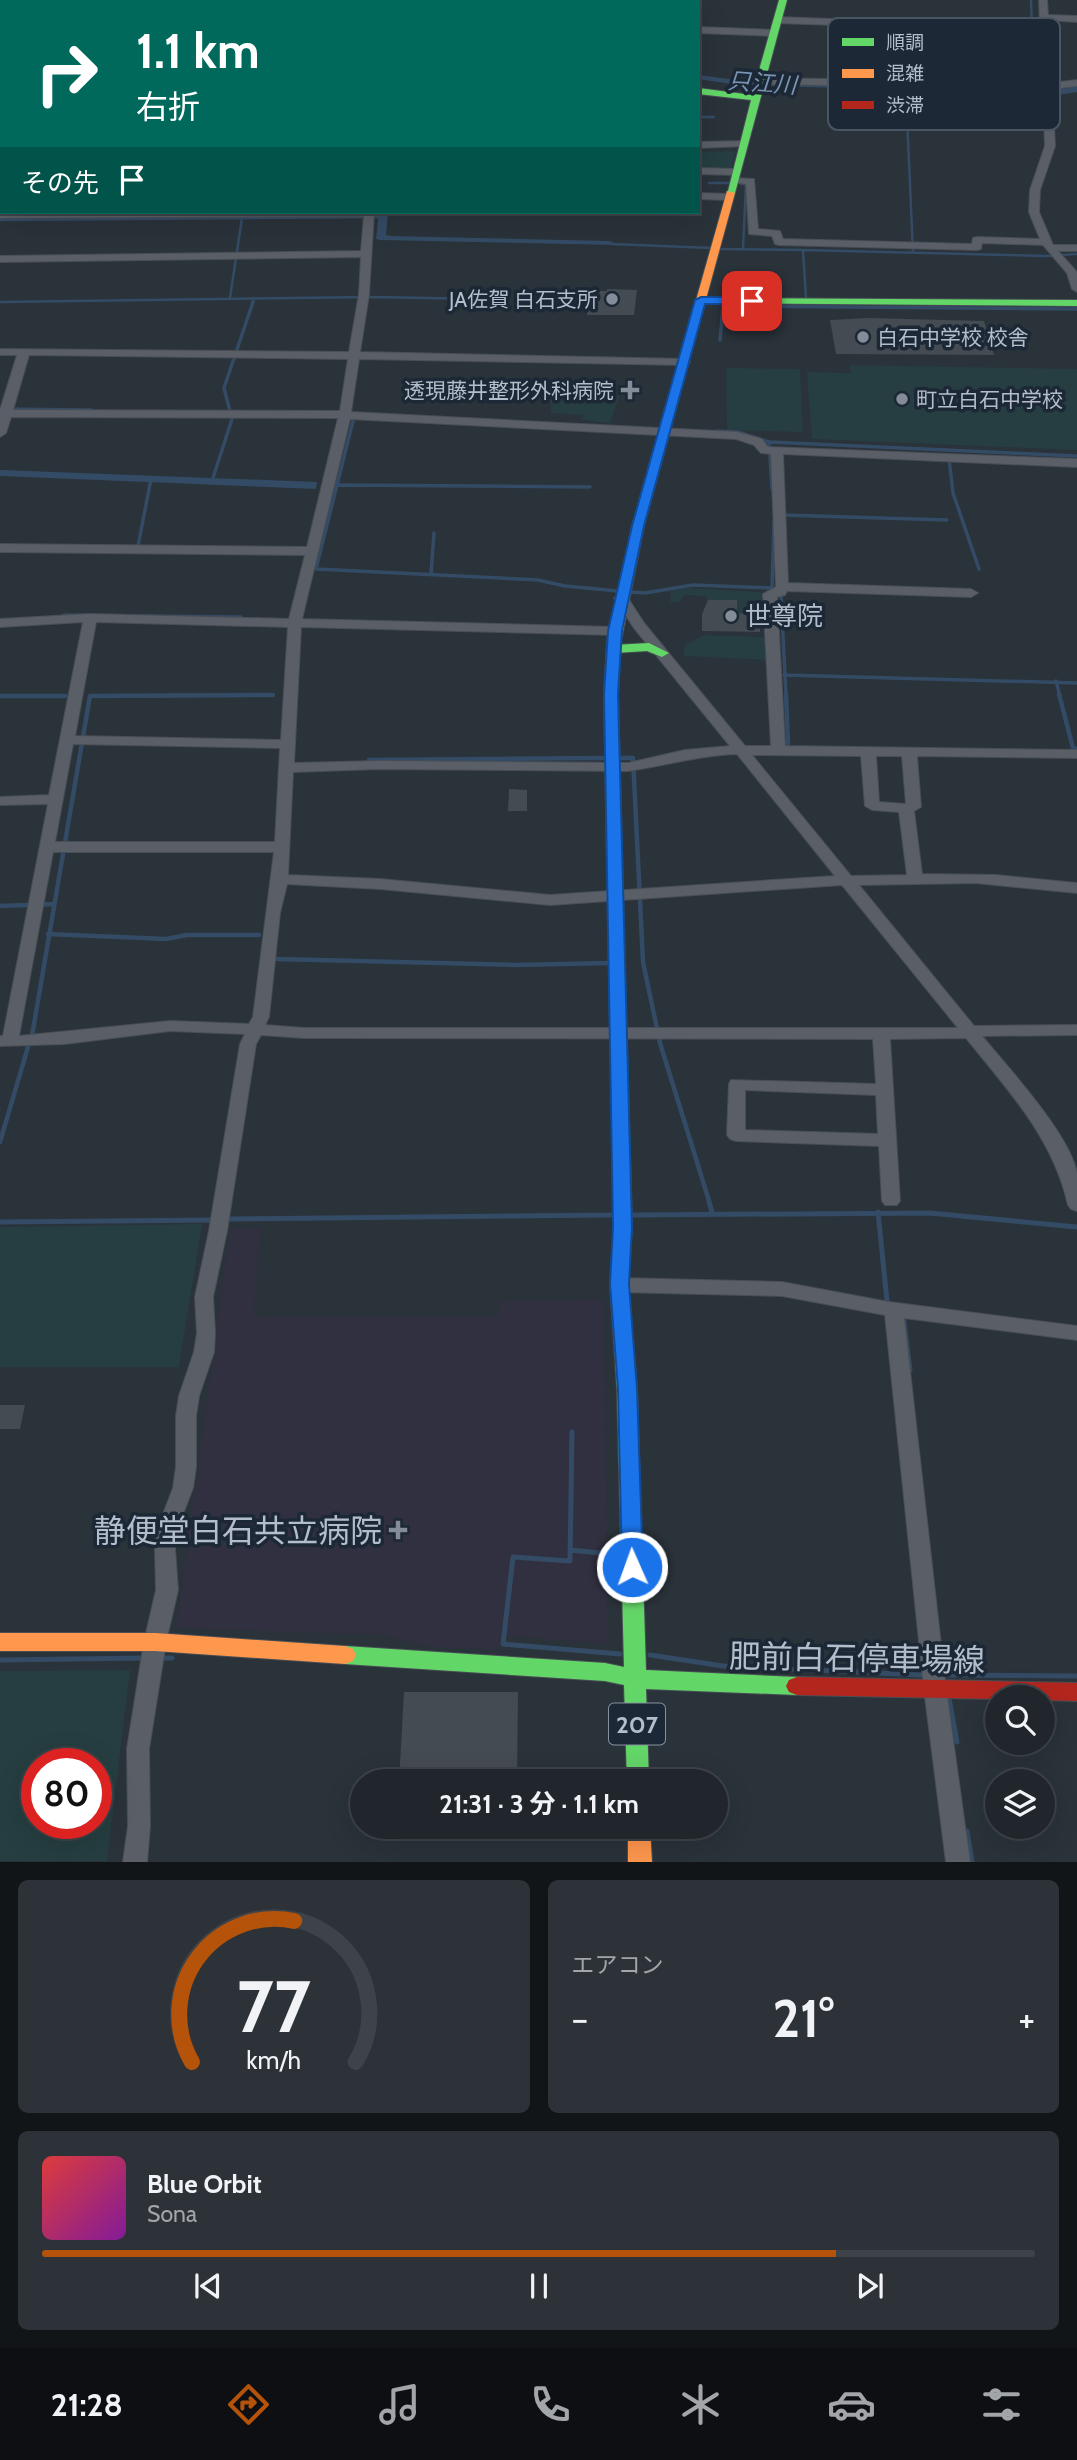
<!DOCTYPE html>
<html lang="ja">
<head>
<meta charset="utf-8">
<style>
  :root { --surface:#20262c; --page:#2d3238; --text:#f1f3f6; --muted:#a2a5a9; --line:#3d4348; --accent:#b45309 }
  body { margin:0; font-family:Cabin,"Noto Sans JP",sans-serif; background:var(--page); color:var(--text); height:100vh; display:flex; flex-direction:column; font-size:26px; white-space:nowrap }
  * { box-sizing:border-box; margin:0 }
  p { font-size:23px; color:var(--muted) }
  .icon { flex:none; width:38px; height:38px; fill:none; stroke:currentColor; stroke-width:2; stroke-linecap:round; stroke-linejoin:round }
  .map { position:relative; height:1862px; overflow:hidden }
  .side { display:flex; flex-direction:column; gap:18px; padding:18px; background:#121518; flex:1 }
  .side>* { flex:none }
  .guide { position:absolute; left:0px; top:0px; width:700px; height:214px; box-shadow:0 7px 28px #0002,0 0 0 2px var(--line); background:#00695c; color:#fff; overflow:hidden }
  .controls { position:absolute; left:985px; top:1685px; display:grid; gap:14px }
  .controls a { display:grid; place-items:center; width:70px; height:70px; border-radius:50%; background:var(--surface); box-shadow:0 7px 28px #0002,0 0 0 2px var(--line); font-size:35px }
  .speed { position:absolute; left:21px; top:1748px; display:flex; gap:14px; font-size:35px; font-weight:700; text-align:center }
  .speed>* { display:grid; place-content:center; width:91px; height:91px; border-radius:50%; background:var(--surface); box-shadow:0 7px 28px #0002,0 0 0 2px var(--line); line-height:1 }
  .speed .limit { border:10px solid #d22; background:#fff; color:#111 }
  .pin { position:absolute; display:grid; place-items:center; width:60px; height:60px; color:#fff; margin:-30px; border-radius:14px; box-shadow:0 4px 10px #0006 }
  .me { position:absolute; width:77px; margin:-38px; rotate:358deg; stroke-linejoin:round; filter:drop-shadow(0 0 5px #0008) }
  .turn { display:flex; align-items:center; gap:24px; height:147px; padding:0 21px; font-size:32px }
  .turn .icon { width:91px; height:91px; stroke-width:2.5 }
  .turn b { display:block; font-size:49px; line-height:60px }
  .then { display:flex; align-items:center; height:66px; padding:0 21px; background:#0003; gap:14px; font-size:26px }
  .big { font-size:52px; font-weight:700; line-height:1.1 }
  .side .card { flex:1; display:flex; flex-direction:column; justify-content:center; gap:10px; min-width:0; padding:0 24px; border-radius:10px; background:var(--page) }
  .side .dial { align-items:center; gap:0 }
  .dial svg { height:182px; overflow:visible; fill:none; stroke:var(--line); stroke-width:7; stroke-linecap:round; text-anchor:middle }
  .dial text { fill:var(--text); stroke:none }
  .song { display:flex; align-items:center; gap:21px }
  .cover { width:84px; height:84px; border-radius:10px; background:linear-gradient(135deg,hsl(0 70% 55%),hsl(290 70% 35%)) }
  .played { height:7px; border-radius:4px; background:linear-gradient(90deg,var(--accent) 80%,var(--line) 80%) }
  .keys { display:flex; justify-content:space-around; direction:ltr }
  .heat { display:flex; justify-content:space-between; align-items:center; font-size:38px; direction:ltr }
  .side .tiles { flex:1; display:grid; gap:18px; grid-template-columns:1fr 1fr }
  .card:last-child { grid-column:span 2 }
  .trip { position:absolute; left:350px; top:1769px; width:378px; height:70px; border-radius:35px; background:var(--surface); box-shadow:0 7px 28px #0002,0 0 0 2px var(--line); font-weight:700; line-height:70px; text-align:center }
  .tabs { display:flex; height:112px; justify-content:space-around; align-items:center; background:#0d0f12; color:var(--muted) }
  .tabs .icon { width:49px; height:49px }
  .tabs .current { color:var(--accent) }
  .tabs b { font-size:32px; color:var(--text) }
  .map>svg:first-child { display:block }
  .medical { fill:#303040 }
  .green { fill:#263e41; fill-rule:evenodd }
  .water { fill:#344b65 }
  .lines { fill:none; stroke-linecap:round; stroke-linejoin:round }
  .stream-far3 { stroke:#344b65; stroke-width:2.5 }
  .stream-far2 { stroke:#344b65; stroke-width:3.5 }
  .stream-far1 { stroke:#344b65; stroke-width:4.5 }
  .stream { stroke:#344b65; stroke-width:5 }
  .river { fill:#344b65; fill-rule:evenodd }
  .building { fill:#444b52 }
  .street-casing { stroke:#484e54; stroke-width:2 }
  .fast-casing { stroke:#484e54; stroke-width:2 }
  .slow-casing { stroke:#484e54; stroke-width:2 }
  .jam-casing { stroke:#484e54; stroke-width:2 }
  .street { fill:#5a5f67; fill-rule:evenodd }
  .fast { fill:#63d668; fill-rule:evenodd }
  .slow { fill:#ff974d; fill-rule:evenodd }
  .jam { fill:#b3261e; fill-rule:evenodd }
  .route { fill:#1a73e8; stroke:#114b97; stroke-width:2 }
  .poi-dot { fill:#838c98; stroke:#1c2835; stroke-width:2.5 }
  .labels { text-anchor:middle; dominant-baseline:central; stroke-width:7; stroke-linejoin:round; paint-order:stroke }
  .far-poi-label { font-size:21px; fill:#b3bdcb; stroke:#1c2835; text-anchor:end }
  .far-water-label { font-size:23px; font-style:italic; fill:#7995b5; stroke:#1c2835 }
  .shield { fill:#1c2835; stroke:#86909e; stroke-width:2 }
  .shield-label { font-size:24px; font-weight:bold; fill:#b3bdcb }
  .poi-label { font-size:26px; fill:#b3bdcb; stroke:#1c2835; text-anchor:start }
  .near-poi-label { font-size:32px; fill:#b3bdcb; stroke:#1c2835; text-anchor:end }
  .near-street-label { font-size:32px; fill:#b3bdcb; stroke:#1c2835 }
  .key { fill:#1c2835; stroke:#495562; stroke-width:2 }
  .key-label { font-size:19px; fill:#b3bdcb }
</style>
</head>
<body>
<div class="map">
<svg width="1077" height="1862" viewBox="0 0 1077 1862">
  <rect width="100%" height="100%" fill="#2a323a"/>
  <path class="medical" d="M 230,1228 L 261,1228 L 253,1317 L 499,1316 L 499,1301 L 604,1299 L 608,1644 L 502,1635 L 499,1650 L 424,1646 L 387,1635 L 176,1628 Z"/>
  <path class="green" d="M 736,151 L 730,170 L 698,169 L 698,152 Z
    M 850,365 L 1077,369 L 1077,450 L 812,439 L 807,372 L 851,373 Z
    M 726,368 L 800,369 L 803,432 L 727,430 Z
    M 551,391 L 619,396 L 610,423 L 582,420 L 583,415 L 551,413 Z
    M 691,588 L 760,592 L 766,595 L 766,613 L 737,613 L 737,601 L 708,600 L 705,596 L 684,595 L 680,602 L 670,602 L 671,591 Z
    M 704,635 L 767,637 L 767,660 L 683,656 L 685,645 Z
    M 202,1224 L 179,1367 L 0,1367 L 0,1227 Z
    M 130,1670 L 107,1861 L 0,1861 L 0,1671 ZM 37,1764 L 96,1764 L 96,1824 L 37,1824 Z"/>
  <path class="water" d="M 698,75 L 752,82 L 876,85 L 957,95 L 998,96 L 1035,91 L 1043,95 L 1022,100 L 966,100 L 875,89 L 739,85 L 698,79 Z
    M 379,212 L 388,212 L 386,235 L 390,236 L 610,241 L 617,245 L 380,240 L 376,239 Z
    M 0,470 L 2,470 L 317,482 L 316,489 L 0,476 Z"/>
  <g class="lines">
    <path class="stream-far3" d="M 1031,0 L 1032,28
      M 1032,32 L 1034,86
      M 906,95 L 913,252
      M 698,117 L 714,117
      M 709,183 L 729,183
      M 741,184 L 746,184 L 743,249
      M 0,206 L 2,201
      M 0,220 L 384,217
      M 612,244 L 711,248
      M 720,249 L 803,250
      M 230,298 L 242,218
      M 806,299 L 803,250 L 1047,256 L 1077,254
      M 0,302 L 373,297 L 480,299
      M 252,304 L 254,298"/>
    <path class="stream-far2" d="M 720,340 L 723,306 L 1077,309
      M 0,409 L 91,410
      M 355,413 L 316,569 L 538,580 L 565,586 L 618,591
      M 716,431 L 738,432 L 769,442 L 1077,456
      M 769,442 L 772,489
      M 949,459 L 953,493 L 979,569
      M 212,481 L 232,419 L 224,388 L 253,302
      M 335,485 L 590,487
      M 782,515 L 947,520
      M 138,546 L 151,479
      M 431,574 L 434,533
      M 630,592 L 645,593 L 693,585 L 772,588 L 774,523
      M 781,595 L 786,696
      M 64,615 L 241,617
      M 784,675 L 1077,683
      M 1056,681 L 1060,696
      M 0,696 L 65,696
      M 90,696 L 273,695"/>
    <path class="stream-far1" d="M 786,694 L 788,744
      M 1059,694 L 1073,748 L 1077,749
      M 0,696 L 65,696
      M 622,758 L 633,758 L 643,962 L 660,1043 L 710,1204
      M 369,760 L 603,758
      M 0,906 L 54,904
      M 48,934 L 166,939 L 187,935 L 259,935
      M 277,959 L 515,965 L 609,963
      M 0,1142 L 33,1030 L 90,696 L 273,695"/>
    <path class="stream" d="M 709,1202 L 712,1212
      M 878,1212 L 887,1301 L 890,1304
      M 634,1215 L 930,1213 L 1077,1227
      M 225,1219 L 611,1215
      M 0,1222 L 216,1220
      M 903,1314 L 910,1370
      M 572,1432 L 570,1561 L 513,1557 L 503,1644 L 620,1654
      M 570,1550 L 601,1553
      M 650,1655 L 723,1666 L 921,1675
      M 159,1658 L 172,1658
      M 0,1660 L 146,1658
      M 945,1675 L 1077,1676
      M 949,1698 L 957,1742
      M 967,1831 L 972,1862"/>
    <path class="river" d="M 1077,84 L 1077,92 L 1006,103 L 998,98 L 1006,93 Z"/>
  </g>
  <path class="building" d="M 607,289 L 637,290 L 634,315 L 587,315 L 590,291 L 607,291 Z
    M 869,318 L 984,321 L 994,355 L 836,354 L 830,320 Z
    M 708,600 L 737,600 L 737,613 L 760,614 L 760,632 L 702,631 L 702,614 Z
    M 509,789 L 527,790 L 527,811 L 508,811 Z
    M 0,1405 L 25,1405 L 20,1429 L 0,1429 Z
    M 404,1692 L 518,1692 L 517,1782 L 399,1782 Z"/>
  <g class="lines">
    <defs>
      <path id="street" d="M 16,0 L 24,0 L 15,2 Z
        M 435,0 L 443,0 L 434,2 Z
        M 576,0 L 584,0 L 584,2 L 576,2 Z
        M 1039,0 L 1047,0 L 1048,15 L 1077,16 L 1077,22 L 1048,20 L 1051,83 L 1077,80 L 1077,86 L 1052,89 L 1055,146 L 1040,190 L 1039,212 L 1053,245 L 1077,245 L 1077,251 L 1058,251 L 1077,272 L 1077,292 L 1072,289 L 1067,273 L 1043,245 L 982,243 L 981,249 L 977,250 L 779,245 L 775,244 L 772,236 L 749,234 L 746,184 L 731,182 L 731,178 L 754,179 L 758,229 L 780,231 L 783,239 L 972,244 L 973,238 L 977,237 L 1040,239 L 1029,212 L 1030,190 L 1045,146 L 1043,90 L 983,97 L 878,86 L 761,84 L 757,81 L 761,78 L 878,80 L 983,91 L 1043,84 L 1040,32 L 778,23 L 774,20 L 778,17 L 1040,27 Z
        M 0,21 L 2,21 L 2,27 L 0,27 Z
        M 698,27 L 774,30 L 778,33 L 774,36 L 698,33 Z
        M 0,60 L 2,60 L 2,66 L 0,66 Z
        M 0,122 L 2,122 L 2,128 L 0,128 Z
        M 747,141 L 747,145 L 744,146 L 698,148 L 698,142 Z
        M 698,168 L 736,169 L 741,172 L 736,175 L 698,174 Z
        M 2,169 L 2,179 L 0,180 L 0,170 Z
        M 698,193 L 729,194 L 734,197 L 729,200 L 698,199 Z
        M 0,212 L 374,212 L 369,294 L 360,352 L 684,359 L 690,362 L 684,365 L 359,359 L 351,412 L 737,432 L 762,439 L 768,447 L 1077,459 L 1077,467 L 783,454 L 788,583 L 971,589 L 978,593 L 971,597 L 787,591 L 785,595 L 777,597 L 785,746 L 1077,750 L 1077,758 L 917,756 L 921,807 L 914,811 L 922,874 L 996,875 L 1077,883 L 1077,893 L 976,883 L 859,885 L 974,1026 L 1077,1025 L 1077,1035 L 982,1036 C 1008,1067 1070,1135 1077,1173 C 1077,1185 1077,1199 1077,1211 L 1071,1209 L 1068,1205 C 1053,1138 1008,1090 966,1038 L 890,1039 L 900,1201 L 897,1205 L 885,1205 L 882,1201 L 879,1146 L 736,1141 L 730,1139 L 727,1135 L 729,1084 L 731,1080 L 876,1084 L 873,1039 L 304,1038 L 261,1035 L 256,1044 L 227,1231 L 213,1297 L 215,1333 L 214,1352 L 199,1396 L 196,1416 L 196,1467 L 193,1488 L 178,1527 L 175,1549 L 178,1590 L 166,1642 L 149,1749 L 150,1826 L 147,1862 L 123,1862 L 128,1826 L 127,1749 L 144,1642 L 156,1590 L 155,1549 L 158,1527 L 173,1488 L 176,1467 L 176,1416 L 179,1396 L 194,1352 L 197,1333 L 195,1297 L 209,1231 L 240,1044 L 245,1034 L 170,1031 L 64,1044 L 0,1046 L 0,1036 L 3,1036 L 48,804 L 0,805 L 0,797 L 49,795 L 83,622 L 0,627 L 0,619 L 90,614 L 289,619 L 305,555 L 0,552 L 0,544 L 307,547 L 338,418 L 11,417 L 6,433 L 0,437 L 0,410 L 17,355 L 0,355 L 0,349 L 349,352 L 359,294 L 361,257 L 0,262 L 0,256 L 361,251 L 364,216 L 0,218 ZM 29,355 L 348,359 L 340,411 L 13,410 ZM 350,419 L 736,439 L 754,445 L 761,453 L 771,454 L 776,587 L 763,594 L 771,746 L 745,746 L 644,623 L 626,595 L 621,594 L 614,598 L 634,628 L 730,746 L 685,750 L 628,763 L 379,761 L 294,763 L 301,627 L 615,635 L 622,631 L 615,627 L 302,619 ZM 96,622 L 288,627 L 281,740 L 75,736 ZM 73,744 L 280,748 L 275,842 L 55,842 ZM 737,754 L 835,876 L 550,895 L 380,879 L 288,875 L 293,772 L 379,769 L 628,771 C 665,766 699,755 737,754 ZM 752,755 L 861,756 L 865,806 L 872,810 L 899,812 L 907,875 L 851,876 ZM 876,756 L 902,756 L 906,804 L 879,802 ZM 53,852 L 274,852 L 253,1017 L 249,1024 L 170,1021 L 19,1036 ZM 287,884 L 380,889 L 550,905 L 842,885 L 958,1028 L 304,1028 L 265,1025 L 269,1017 L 280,913 ZM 745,1090 L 876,1095 L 878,1134 L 745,1130 Z
        M 619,1278 L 782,1282 L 889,1302 L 1077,1326 L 1077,1340 L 904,1318 L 946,1689 L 970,1862 L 946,1862 L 924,1689 L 885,1315 L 782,1296 L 619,1292 L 612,1290 L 610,1285 L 612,1280 Z"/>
      <path id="fast" d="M 779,0 L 787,0 L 735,193 L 727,195 L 751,100 L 698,94 L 698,88 L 752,95 Z
        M 697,298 L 1077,300 L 1077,306 L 701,303 L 696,300 Z
        M 649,643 L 669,653 L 662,657 L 647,651 L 614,653 L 607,649 L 614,645 Z
        M 617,968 L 625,973 L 632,1227 L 628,1285 L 637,1389 L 646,1670 L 797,1677 L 805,1680 L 808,1686 L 805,1692 L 797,1695 L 646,1689 L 649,1782 L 627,1782 L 624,1685 L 605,1681 L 345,1664 L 337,1661 L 334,1655 L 337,1649 L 345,1646 L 605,1663 L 624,1667 L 617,1389 L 610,1285 L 614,1227 L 609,973 Z"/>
      <path id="slow" d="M 727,191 L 735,193 L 644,526 L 621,641 L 619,644 L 609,644 L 607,641 L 632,526 Z
        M 0,1633 L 155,1633 L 345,1646 L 353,1649 L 356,1655 L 353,1661 L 345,1664 L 155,1651 L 0,1651 Z
        M 628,1827 L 650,1827 L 652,1862 L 628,1862 Z"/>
      <path id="jam" d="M 614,637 L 621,641 L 618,694 L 625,973 L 617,978 L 609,973 L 604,694 L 607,641 Z
        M 797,1677 L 1077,1683 L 1077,1701 L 1043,1700 L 1043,1698 L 998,1699 L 797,1695 L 789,1692 L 786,1686 L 789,1680 Z"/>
    </defs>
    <use href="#street" class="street-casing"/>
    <use href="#fast" class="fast-casing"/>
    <use href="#slow" class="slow-casing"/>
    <use href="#jam" class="jam-casing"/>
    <use href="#street" class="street"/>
    <use href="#fast" class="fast"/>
    <use href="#slow" class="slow"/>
    <use href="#jam" class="jam"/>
  </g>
  <path class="route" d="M 701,297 L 752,297 L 757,301 L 752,304 L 705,304 L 644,526 L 622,631 L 618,694 L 632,1227 L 629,1284 L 637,1389 L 643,1567 L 640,1573 L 632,1575 L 625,1573 L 622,1567 L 618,1389 L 610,1284 L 613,1227 L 604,694 L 608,631 L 632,526 L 695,300 Z"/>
  <g class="poi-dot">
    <circle cx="612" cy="299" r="7"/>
    <circle cx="863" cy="337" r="7"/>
    <path d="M626.5 379.5h7v7h7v7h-7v7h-7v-7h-7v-7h7z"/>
    <circle cx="902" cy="399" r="7"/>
    <circle cx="731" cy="616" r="7"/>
    <path d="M394.5 1519.5h7v7h7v7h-7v7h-7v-7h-7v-7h7z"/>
  </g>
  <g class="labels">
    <g class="far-poi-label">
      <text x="598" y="299">JA佐賀 白石支所</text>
      <text x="877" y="337" text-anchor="start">白石中学校 校舎</text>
      <text x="614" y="390">透現藤井整形外科病院</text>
      <text x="916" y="399" text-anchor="start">町立白石中学校</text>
    </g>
    <g class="far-water-label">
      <text transform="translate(762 83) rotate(4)">只江川</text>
    </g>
    <rect class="shield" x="609" y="1703.5" width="56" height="41" rx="5"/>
    <g class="shield-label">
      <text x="637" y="1724">207</text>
    </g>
    <g class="poi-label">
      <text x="745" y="616">世尊院</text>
    </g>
    <g class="near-poi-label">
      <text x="382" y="1530">静便堂白石共立病院</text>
    </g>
    <g class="near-street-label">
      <text transform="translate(857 1658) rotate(1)">肥前白石停車場線</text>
    </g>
  </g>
  <rect x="828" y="18" width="232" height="112" rx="10" class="key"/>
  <rect x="842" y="38" width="32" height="8" fill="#63d668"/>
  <rect x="842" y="69" width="32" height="9" fill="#ff974d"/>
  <rect x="842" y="101" width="32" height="8" fill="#b3261e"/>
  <g class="key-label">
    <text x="886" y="49">順調</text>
    <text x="886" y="80">混雑</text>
    <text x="886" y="112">渋滞</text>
  </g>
</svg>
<div class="controls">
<a><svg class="icon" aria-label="search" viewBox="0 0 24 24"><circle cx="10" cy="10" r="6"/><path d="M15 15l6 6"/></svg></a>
<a><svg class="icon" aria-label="layers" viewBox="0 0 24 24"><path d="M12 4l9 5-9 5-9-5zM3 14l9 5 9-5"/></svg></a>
</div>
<div class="speed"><div class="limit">80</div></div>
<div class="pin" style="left:752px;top:301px;background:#d93025"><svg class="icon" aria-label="arrive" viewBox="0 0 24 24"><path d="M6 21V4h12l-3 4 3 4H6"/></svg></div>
<svg class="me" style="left:632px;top:1567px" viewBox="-20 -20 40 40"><circle r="17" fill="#1a73e8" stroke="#fff" stroke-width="3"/><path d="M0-11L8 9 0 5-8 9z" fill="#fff"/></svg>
<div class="trip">21:31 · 3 分 · 1.1 km</div>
<div class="guide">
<div class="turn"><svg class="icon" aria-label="right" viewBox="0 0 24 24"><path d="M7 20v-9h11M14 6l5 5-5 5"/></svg><div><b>1.1 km</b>右折</div></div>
<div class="then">その先<svg class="icon" aria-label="arrive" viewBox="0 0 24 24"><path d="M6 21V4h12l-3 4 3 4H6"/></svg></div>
</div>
</div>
<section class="side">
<div class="tiles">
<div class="card dial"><svg viewBox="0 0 100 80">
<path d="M14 69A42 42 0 1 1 86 69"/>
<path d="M14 69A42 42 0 0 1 59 7" stroke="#b45309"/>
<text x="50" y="56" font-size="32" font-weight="700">77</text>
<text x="50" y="72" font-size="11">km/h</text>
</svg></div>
<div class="card"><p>エアコン</p>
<div class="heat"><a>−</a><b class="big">21°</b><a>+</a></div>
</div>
<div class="card">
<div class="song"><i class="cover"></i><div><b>Blue Orbit</b><p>Sona</p></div></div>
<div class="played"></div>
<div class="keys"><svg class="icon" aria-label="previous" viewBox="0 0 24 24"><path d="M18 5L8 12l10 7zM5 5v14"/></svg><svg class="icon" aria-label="pause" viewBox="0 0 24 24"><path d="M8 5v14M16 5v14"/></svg><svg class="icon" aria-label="next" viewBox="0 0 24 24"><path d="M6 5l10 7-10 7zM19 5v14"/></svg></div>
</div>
</div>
</section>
<nav class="tabs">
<b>21:28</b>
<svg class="icon current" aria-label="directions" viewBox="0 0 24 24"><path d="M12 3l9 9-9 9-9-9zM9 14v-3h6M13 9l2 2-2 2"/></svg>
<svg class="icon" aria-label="music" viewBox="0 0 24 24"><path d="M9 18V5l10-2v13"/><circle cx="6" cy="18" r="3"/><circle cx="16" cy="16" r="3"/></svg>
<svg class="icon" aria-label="phone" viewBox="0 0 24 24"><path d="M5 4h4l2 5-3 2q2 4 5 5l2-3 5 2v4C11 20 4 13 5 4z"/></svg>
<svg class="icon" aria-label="climate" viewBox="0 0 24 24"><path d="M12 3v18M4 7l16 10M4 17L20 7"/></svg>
<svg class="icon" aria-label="car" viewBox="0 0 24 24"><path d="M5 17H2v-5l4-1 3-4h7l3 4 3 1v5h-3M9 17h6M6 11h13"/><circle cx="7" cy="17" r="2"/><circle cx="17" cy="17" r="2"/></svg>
<svg class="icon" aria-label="filters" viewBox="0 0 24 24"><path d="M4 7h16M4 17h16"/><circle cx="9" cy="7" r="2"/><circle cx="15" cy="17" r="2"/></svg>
</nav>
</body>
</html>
